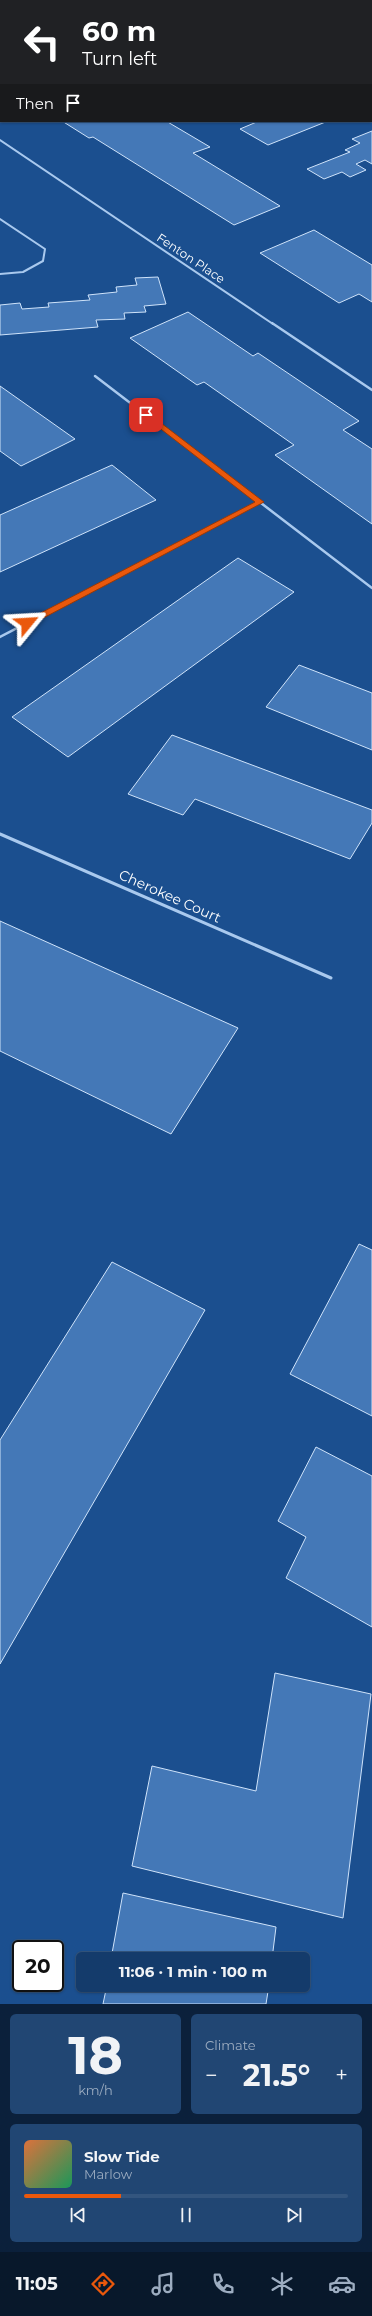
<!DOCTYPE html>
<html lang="en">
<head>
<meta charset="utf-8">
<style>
  :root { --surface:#143b6b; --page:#214673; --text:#f1f3f6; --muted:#9dadc1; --line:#33557e; --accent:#ea580c }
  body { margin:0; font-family:Montserrat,sans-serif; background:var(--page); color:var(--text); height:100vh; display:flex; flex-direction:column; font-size:15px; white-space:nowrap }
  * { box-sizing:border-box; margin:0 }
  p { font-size:13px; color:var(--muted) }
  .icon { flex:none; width:22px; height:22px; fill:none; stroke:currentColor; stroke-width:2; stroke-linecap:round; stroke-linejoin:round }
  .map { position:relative; height:2004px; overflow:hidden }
  .panel { display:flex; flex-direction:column; gap:10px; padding:10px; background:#0b203b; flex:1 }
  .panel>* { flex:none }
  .hud { position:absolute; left:0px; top:0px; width:372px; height:122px; box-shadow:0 1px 3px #0004,0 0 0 1px var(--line); background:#202124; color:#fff; overflow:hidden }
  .speed { position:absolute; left:12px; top:1940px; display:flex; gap:8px; font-size:20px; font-weight:700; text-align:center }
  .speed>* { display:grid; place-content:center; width:52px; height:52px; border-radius:50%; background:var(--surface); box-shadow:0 1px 3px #0004,0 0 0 1px var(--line); line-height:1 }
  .speed .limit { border:2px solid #111; border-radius:6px; background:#fff; color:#111 }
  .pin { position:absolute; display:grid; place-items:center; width:34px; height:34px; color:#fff; margin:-17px; border-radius:8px; box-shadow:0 2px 6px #0006 }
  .me { position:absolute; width:44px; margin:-22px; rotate:63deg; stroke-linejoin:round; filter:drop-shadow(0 0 3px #0008) }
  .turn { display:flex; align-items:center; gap:14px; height:84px; padding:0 16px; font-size:18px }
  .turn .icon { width:52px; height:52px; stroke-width:2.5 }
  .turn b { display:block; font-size:28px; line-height:34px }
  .then { display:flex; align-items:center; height:38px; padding:0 16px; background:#0003; gap:8px; font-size:15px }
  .big { font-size:30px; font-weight:700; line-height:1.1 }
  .panel .card { flex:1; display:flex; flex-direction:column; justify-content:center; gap:6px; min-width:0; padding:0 14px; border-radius:6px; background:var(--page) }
  .panel .dial { align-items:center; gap:0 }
  .dial b { font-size:52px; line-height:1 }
  .song { display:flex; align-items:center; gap:12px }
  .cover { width:48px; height:48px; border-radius:6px; background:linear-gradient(135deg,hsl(20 70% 55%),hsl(150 70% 35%)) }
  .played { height:4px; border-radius:2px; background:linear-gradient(90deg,var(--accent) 30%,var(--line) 30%) }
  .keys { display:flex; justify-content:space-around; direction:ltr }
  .heat { display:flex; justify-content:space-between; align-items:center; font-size:22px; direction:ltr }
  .panel .tiles { flex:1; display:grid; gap:10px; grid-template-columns:1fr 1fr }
  .card:last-child { grid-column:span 2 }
  .trip { position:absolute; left:76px; top:1952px; width:234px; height:40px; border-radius:6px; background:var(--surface); box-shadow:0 1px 3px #0004,0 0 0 1px var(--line); font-weight:700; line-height:40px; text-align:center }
  .menu { display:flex; height:64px; justify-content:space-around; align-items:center; background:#08182b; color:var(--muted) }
  .menu .icon { width:28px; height:28px }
  .menu .current { color:var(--accent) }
  .menu b { font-size:18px; color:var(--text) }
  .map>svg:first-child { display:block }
  .building { fill:#4478b7; stroke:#cfe3fa }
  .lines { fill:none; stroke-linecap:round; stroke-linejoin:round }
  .lane-far2 { stroke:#a9c9ee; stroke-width:2 }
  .lane-far1 { stroke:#a9c9ee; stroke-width:2.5 }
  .lane { stroke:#a9c9ee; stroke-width:3 }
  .route { fill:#ea580c; stroke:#983908 }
  .labels { text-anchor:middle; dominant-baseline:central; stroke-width:4; stroke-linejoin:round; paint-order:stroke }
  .far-street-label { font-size:12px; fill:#fff; stroke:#1b4f8f }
  .street-label { font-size:14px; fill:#fff; stroke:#1b4f8f }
</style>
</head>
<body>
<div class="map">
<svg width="372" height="2004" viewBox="0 0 372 2004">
  <rect width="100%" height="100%" fill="#1b4f8f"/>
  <path class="building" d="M 121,0 L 202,0 L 206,1 L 120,1 Z
    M 62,121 L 166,121 L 210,147 L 193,153 L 280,206 L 234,225 L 93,137 L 89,138 Z
    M 259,121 L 328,121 L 268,145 L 240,129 Z
    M 372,131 L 372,164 L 365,160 L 356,164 L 366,170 L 350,177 L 342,172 L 324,179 L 307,169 L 350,152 L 345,150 L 360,143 L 352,139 Z
    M 314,230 L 372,265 L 372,302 L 359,294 L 339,303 L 260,253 Z
    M 158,277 L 166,304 L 144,306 L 146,312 L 124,313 L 125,319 L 96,320 L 98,327 L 0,335 L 0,305 L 20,303 L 22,309 L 49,307 L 48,303 L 90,300 L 88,295 L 117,292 L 116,287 L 137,285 L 135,278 Z
    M 188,312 L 253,356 L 258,353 L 359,421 L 343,430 L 372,449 L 372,524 L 275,455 L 294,445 L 204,382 L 197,385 L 130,338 Z
    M 0,386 L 75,439 L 21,466 L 0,451 Z
    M 112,465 L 156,500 L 0,572 L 0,515 Z
    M 238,558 L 294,592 L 68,757 L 12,717 Z
    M 299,665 L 372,693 L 372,750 L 266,707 Z
    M 172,735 L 372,810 L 372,823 L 350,859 L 195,799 L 183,815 L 128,794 Z
    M 0,921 L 238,1028 L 171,1134 L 0,1051 Z
    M 359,1244 L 372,1250 L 372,1416 L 290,1374 Z
    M 112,1262 L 205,1310 L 0,1664 L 0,1440 Z
    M 316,1447 L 372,1476 L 372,1627 L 286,1578 L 306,1537 L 278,1521 Z
    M 275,1673 L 371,1694 L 343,1918 L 132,1866 L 152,1766 L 256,1791 Z
    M 123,1893 L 276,1927 L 272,1959 L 111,1959 Z
    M 107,1985 L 269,1985 L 266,2004 L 103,2004 Z"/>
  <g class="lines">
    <path class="lane-far2" d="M 0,140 L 273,324
      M 0,219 L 45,249 L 43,261 L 23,272 L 0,274"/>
    <path class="lane-far1" d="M 272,323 L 372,390
      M 95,376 L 372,588
      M 0,637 L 260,502"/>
    <path class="lane" d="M 0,834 L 331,978"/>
  </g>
  <path class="route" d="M 144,413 L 148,413 L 264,502 L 30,625 L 25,625 L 25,621 L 255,502 L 144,416 Z"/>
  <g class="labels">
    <g class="far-street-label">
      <text transform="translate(191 258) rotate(34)">Fenton Place</text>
    </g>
    <g class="street-label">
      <text transform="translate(170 896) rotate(24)">Cherokee Court</text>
    </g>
  </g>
</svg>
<div class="speed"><div class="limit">20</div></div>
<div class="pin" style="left:146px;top:415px;background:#d93025"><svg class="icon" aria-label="arrive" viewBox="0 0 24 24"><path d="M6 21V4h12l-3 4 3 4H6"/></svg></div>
<svg class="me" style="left:27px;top:623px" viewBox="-20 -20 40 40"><path d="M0-17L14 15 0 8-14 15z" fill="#ea580c" stroke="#fff" stroke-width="4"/></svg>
<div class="trip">11:06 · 1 min · 100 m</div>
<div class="hud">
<div class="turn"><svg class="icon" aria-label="left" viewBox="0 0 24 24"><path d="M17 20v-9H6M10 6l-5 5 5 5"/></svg><div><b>60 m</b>Turn left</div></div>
<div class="then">Then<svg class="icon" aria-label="arrive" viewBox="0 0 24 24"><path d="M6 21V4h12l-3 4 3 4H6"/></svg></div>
</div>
</div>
<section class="panel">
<div class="tiles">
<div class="card dial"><b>18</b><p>km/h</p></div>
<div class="card"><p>Climate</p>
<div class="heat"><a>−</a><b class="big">21.5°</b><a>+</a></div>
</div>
<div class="card">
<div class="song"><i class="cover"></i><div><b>Slow Tide</b><p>Marlow</p></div></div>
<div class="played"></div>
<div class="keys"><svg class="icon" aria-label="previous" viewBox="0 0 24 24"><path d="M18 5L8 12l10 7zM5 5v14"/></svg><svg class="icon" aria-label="pause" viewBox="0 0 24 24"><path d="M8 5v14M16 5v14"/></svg><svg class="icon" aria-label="next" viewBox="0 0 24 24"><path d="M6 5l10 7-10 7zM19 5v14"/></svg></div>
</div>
</div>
</section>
<nav class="menu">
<b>11:05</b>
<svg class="icon current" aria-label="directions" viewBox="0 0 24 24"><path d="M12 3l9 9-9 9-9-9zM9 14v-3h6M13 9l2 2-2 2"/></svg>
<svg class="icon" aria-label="music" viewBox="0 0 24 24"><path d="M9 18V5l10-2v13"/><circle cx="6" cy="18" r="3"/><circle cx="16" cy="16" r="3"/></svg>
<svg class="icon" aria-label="phone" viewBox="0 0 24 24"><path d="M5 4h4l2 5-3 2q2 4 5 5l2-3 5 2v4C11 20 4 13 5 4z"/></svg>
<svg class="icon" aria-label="climate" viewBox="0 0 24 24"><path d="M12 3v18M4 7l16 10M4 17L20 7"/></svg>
<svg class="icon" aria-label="car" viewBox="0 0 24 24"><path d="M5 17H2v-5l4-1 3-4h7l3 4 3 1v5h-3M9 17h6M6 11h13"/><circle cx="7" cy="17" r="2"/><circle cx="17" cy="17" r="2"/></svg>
</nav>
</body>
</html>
